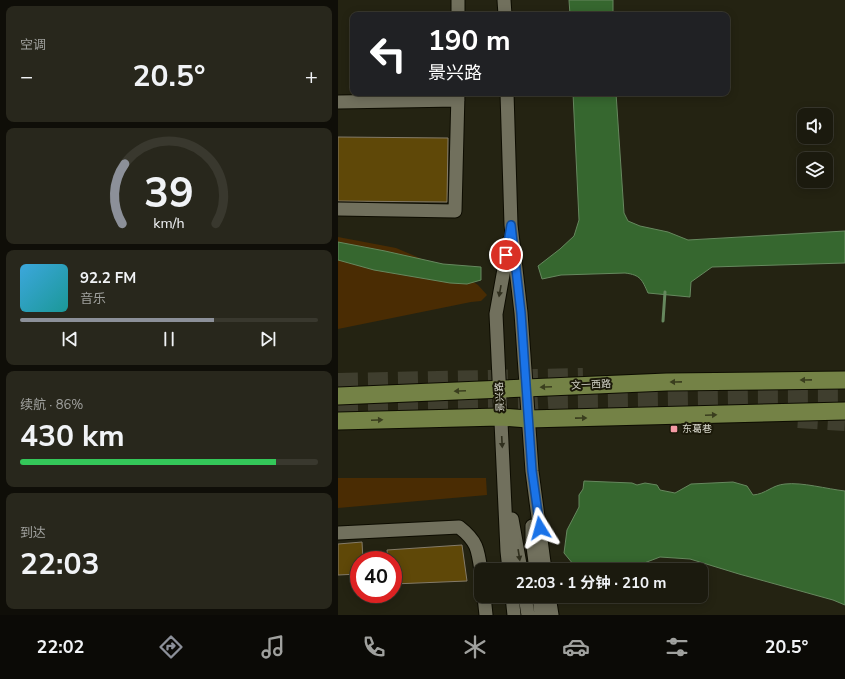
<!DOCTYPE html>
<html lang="zh">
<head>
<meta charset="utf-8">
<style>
  :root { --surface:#1b1a0e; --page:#28271c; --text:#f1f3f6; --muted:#a0a19e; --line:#39382e; --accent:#8c9099 }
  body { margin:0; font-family:"Nunito Sans","Noto Sans SC",sans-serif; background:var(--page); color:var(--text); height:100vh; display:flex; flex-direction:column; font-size:15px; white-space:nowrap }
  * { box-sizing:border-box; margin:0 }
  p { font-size:13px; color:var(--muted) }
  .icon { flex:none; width:22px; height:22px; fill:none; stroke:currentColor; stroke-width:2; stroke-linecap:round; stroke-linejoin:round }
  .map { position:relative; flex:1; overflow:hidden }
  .side { display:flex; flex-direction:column; gap:6px; padding:6px; background:#0f0e08; width:338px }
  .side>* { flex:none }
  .guide { position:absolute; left:12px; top:12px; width:380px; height:84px; border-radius:8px; box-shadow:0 2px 10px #0003,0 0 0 1px var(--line); background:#202124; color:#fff; overflow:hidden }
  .buttons { position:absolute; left:459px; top:108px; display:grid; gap:8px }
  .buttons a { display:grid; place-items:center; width:36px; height:36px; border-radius:8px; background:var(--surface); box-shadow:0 2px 10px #0003,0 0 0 1px var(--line); font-size:20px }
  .speed { position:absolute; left:12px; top:551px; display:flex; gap:8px; font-size:20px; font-weight:700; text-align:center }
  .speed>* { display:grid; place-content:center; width:52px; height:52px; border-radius:50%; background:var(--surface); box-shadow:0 2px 10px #0003,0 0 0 1px var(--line); line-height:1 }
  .speed .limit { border:6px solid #d22; background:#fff; color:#111 }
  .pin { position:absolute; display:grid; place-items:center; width:34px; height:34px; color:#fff; margin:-17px; border:2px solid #fff; border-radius:50%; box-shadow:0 1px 4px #0007 }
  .me { position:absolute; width:44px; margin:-22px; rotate:352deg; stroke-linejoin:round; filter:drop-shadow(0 0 3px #0008) }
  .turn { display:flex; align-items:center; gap:14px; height:84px; padding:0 12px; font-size:18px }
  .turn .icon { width:52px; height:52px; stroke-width:2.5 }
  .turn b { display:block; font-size:28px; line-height:34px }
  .big { font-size:30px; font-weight:700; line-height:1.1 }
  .side .card { flex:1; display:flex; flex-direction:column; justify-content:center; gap:6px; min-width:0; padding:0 14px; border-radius:8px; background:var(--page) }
  .side .dial { align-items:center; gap:0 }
  .dial svg { height:104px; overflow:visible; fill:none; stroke:var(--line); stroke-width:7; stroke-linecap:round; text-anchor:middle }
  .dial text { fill:var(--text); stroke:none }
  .song { display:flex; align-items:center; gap:12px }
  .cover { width:48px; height:48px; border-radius:6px; background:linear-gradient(135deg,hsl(200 70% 55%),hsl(180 70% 35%)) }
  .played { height:4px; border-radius:2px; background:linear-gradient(90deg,var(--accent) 65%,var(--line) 65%) }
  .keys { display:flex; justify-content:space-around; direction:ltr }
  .heat { display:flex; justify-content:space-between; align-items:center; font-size:22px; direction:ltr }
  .charge { height:6px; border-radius:3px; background:linear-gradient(90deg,#34c759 86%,var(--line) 0) }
  .trip { position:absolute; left:136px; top:563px; width:234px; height:40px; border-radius:8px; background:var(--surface); box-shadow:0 2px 10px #0003,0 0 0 1px var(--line); font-weight:700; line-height:40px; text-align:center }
  .dock { display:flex; height:64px; justify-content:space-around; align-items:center; background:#0b0a06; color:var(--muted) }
  .dock .icon { width:28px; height:28px }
  .dock .current { color:var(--accent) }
  .dock b { font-size:18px; color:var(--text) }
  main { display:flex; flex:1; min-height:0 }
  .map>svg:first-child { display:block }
  .green { fill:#4a2c03 }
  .water { fill:#36672f; stroke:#66885e }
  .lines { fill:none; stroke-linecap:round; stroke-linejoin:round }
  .stream { stroke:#66885e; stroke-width:3 }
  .building { fill:#5f4808; stroke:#847b69 }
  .highway-tunnel { stroke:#3f3e2e; stroke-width:20; stroke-dasharray:20 10; stroke-linecap:butt }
  .minor-casing { stroke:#0d0c01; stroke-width:15 }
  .major-casing { stroke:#0d0c01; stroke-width:19 }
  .minor { stroke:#71705d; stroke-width:13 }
  .major { stroke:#748246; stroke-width:17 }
  .oneway { fill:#302f1e }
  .oneway2 { fill:#3a3e1e }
  .route-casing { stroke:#114b97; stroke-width:10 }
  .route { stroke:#1a73e8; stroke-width:7 }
  .poi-dot { fill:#f49aa4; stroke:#1b1909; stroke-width:1.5 }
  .labels { text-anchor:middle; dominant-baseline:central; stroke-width:4; stroke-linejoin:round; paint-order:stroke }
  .street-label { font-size:10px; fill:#d6d6cb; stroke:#1b1909 }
  .poi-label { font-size:10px; fill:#d6d6cb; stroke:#1b1909; text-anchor:start }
</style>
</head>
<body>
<main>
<section class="side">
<div class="card"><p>空调</p>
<div class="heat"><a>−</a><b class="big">20.5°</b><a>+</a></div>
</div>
<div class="card dial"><svg viewBox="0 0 100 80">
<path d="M14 69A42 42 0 1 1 86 69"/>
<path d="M14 69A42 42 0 0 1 16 23" stroke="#8c9099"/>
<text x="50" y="56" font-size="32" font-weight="700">39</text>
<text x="50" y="72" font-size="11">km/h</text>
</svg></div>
<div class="card">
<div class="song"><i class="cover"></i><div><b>92.2 FM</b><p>音乐</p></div></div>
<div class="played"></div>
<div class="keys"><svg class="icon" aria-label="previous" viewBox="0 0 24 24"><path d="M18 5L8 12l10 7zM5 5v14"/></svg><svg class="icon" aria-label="pause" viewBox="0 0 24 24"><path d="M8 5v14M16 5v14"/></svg><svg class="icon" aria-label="next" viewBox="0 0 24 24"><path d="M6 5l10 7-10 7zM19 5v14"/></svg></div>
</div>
<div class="card"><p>续航 · 86%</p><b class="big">430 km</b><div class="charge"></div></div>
<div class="card"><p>到达</p><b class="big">22:03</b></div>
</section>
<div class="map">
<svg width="507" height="615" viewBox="0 0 507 615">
  <rect width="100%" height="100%" fill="#242312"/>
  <path class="green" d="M 0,237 L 58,248 L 131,279 L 140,285 L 149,295 L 143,301 L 133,302 L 0,329 Z
    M 0,478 L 148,478 L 149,495 L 0,508 Z"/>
  <path class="water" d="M 231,0 L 275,0 L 275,15 L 232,15 Z
    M 235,93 L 278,93 L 286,213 L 290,221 L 302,226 L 330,232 L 350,240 L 507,231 L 507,263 L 374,267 L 353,282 L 352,297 L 310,293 C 304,280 303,275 287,273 L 223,275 L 204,279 L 200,266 L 222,249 L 236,236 L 241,220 Z
    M 0,242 L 47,251 L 105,264 L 143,267 L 143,280 L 129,284 L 112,283 L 36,270 L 0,260 Z
    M 246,481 L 294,483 L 299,485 L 307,483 L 319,485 L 322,490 L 337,493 L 353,484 L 395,482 L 409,486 L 415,495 C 428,494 434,485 447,484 C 464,482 489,489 507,491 L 507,605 L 495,600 L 401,574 L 352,559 L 322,557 L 293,568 L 282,570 L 240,570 L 226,553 L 229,530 L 241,507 L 241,495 L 245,489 Z"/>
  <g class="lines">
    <path class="stream" d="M 325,321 L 327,292"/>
  </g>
  <path class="building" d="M 0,137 L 110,138 L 109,202 L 0,201 Z
    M 24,542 L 25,560 L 21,560 L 21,574 L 0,575 L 0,544 Z
    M 124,545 L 129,581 L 55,584 L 55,560 L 50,560 L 49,550 Z"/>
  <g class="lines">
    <path class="highway-tunnel" d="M 0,383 L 245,378
      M 0,407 L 186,404 L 215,402 L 419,399 L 507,399
      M 460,418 L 507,421"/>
    <defs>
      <path id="minor" d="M 120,0 L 120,15
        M 166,0 L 167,15
        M 169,93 L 173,225 L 183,313 L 194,471 L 207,570
        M 0,102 L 120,100
        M 0,209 L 117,211 L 120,93
        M 171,241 L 158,314 L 169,551 L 171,570
        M 174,519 L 183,570
        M 194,526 L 194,539 L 198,570
        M 0,533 L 121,527 C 139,541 140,549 143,571
        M 146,596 L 148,615
        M 174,596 L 176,615
        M 187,596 L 190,615
        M 201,596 L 203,615
        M 211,596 L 214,615"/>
      <path id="major" d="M 0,396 L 329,382 L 507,380
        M 0,421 L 162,417 L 190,419 L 507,411"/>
    </defs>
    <use href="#minor" class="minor-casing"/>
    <use href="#major" class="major-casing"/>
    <use href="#minor" class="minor"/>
    <use href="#major" class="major"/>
  </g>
  <defs><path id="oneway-solid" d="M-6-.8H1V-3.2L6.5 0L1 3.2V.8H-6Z"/></defs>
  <g class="oneway">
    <use href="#oneway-solid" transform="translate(162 291) rotate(100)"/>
    <use href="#oneway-solid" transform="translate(164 442) rotate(87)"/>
    <use href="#oneway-solid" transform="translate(181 555) rotate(81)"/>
  </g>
  <g class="oneway2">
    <use href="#oneway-solid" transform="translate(468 380) rotate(179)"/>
    <use href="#oneway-solid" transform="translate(338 382) rotate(179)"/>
    <use href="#oneway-solid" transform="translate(208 387) rotate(177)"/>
    <use href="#oneway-solid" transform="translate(122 391) rotate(177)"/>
    <use href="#oneway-solid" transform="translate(373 415) rotate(-2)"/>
    <use href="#oneway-solid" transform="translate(243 418) rotate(-1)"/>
    <use href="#oneway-solid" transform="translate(39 420) rotate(-2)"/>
  </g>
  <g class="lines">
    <defs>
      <path id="route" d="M 168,255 L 173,225 L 183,313 L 194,471 L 202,528"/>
    </defs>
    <use href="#route" class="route-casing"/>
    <use href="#route" class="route"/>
  </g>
  <rect class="poi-dot" x="332" y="425" width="8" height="8" rx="2"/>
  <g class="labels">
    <g class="street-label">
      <text transform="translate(253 385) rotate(-3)">文一西路</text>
      <text transform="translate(162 397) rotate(-93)">景兴路</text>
    </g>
    <g class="poi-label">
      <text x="344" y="429">东葛巷</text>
    </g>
  </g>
</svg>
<div class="buttons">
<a><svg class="icon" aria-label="sound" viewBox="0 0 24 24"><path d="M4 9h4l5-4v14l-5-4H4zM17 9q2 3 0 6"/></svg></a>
<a><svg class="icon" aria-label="layers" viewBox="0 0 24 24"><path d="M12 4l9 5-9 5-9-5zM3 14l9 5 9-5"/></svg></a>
</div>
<div class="speed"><div class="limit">40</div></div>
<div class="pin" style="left:168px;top:255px;background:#d93025"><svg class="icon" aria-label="arrive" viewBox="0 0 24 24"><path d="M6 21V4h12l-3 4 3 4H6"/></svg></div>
<svg class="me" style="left:202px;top:528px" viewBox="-20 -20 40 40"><path d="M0-17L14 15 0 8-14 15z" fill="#1a73e8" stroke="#fff" stroke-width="4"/></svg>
<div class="trip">22:03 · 1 分钟 · 210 m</div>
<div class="guide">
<div class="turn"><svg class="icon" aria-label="left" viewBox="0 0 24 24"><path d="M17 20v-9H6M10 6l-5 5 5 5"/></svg><div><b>190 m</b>景兴路</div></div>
</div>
</div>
</main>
<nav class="dock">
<b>22:02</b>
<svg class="icon current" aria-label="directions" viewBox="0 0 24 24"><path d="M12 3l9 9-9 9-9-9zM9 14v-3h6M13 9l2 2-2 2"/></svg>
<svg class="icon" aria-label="music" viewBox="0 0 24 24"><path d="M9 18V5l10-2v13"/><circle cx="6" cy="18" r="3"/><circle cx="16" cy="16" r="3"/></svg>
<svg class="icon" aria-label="phone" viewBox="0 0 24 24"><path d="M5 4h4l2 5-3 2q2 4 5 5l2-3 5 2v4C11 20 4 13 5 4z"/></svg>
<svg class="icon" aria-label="climate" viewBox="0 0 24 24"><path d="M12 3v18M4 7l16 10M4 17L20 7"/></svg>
<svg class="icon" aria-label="car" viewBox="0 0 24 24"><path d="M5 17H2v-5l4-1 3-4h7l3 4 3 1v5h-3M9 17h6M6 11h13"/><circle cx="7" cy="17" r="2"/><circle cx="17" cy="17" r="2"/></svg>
<svg class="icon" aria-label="filters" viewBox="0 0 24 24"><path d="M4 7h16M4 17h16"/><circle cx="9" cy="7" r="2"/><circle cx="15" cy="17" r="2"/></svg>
<b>20.5°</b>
</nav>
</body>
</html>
